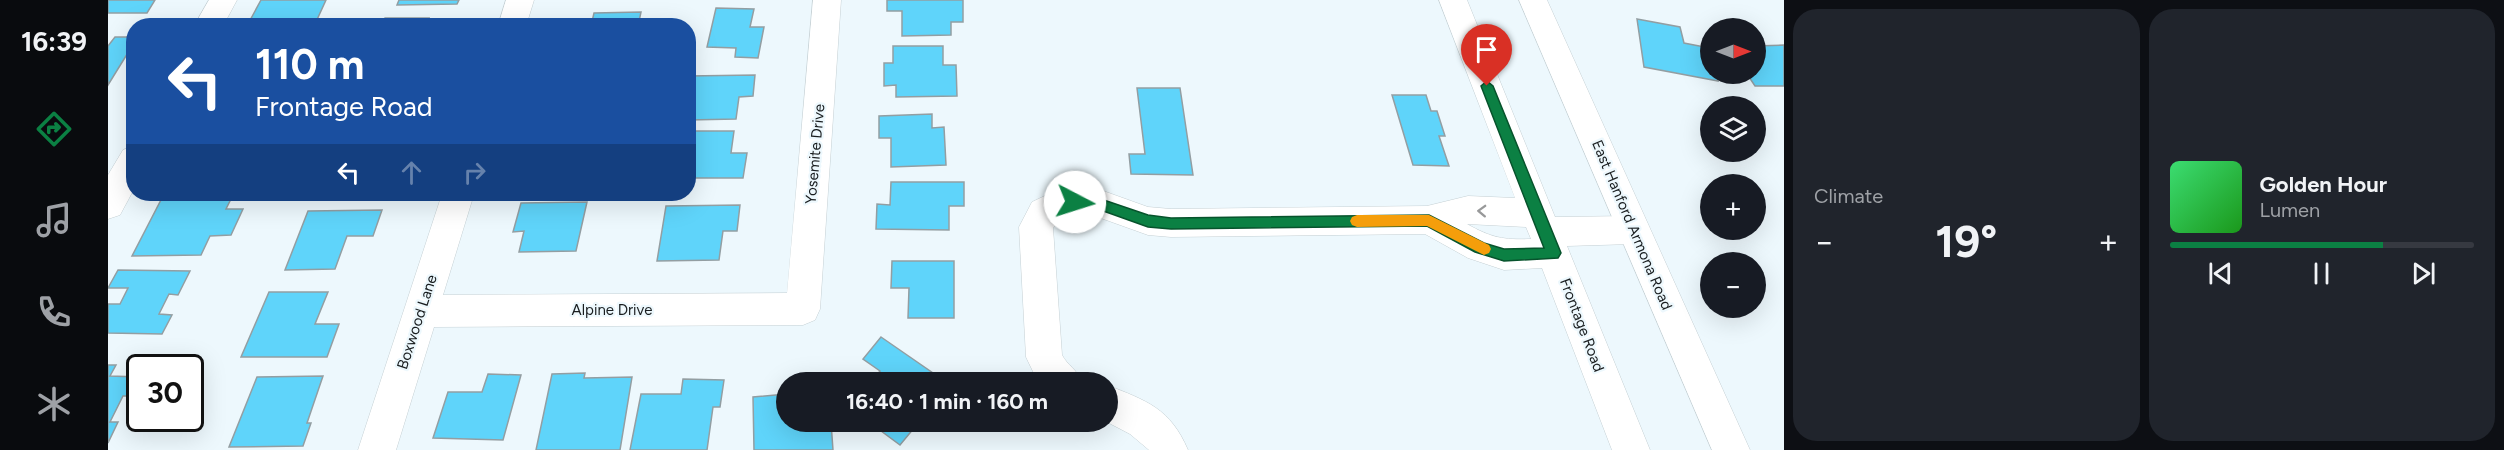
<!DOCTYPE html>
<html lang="en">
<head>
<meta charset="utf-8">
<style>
  :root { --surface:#171b24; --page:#20242c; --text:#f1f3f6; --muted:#9ea1a6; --line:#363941; --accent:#0b8043 }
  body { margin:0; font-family:Figtree,sans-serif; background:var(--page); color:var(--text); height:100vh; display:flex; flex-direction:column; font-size:22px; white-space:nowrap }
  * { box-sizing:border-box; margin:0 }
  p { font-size:20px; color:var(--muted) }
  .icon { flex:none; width:33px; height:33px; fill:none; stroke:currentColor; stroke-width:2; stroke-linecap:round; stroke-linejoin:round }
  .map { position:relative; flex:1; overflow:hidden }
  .sheet { display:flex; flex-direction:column; gap:9px; padding:9px; background:#0d0f14; width:720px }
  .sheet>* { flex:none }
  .top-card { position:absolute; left:18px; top:18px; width:570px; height:183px; border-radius:24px; box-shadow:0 6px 24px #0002; background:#1a4fa0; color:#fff; overflow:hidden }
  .needle { width:39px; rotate:90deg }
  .fabs { position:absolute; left:1592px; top:18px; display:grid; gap:12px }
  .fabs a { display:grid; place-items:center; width:66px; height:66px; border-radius:50%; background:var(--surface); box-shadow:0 6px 24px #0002; font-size:30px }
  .speed { position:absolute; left:18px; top:354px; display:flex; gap:12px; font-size:30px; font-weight:700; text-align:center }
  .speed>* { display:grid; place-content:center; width:78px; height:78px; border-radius:50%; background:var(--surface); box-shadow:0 6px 24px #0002; line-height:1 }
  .speed .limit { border:3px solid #111; border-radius:9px; background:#fff; color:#111 }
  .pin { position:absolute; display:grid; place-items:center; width:51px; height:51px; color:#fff; margin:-62px -26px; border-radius:50% 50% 50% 0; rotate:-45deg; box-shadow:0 0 6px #0007 }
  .pin .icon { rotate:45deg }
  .me { position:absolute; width:66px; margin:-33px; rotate:95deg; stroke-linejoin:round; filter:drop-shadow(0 0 4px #0008) }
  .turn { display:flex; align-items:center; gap:21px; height:126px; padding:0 30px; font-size:27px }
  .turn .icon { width:78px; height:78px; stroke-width:2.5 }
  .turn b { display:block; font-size:42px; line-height:51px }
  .lanes { display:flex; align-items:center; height:57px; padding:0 30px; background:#0003; justify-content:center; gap:30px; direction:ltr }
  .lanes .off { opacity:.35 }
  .big { font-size:45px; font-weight:700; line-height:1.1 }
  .sheet .tile { flex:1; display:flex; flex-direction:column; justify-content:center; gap:9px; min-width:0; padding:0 21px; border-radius:24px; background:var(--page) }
  .song { display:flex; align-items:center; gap:18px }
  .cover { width:72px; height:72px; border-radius:9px; background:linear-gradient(135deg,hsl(140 70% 55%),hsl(120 70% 35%)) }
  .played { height:6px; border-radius:3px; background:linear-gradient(90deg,var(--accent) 70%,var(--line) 70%) }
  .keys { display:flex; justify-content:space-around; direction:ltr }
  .heat { display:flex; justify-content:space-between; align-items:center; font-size:33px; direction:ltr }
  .sheet .tiles { flex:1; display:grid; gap:9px; grid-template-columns:repeat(2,1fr) }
  .trip { position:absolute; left:668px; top:372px; width:342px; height:60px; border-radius:30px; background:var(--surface); box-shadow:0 6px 24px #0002; font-weight:700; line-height:60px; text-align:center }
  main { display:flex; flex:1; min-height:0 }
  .menu { display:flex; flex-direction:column; width:108px; justify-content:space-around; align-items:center; background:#090b0e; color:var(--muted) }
  .menu .icon { width:42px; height:42px }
  .menu .on { color:var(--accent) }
  .menu b { font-size:27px; color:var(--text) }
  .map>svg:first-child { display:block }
  .building { fill:#5fd4fa; stroke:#939ea2; stroke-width:1.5 }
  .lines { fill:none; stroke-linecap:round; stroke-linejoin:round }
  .minor-casing { stroke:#c5d0d4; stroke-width:1 }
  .secondary-casing { stroke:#c5d0d4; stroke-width:1 }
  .minor { fill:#fff; fill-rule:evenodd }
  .secondary { fill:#fff; fill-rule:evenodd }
  .oneway { stroke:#98999a }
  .route { fill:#0b8043; stroke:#07532c; stroke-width:1.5 }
  .slow { fill:#f59e0b }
  .labels { text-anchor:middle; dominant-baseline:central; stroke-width:4.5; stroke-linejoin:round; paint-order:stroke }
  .street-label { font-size:15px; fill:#191d1f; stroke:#edf8fd }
</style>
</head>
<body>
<main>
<nav class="menu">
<b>16:39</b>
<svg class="icon on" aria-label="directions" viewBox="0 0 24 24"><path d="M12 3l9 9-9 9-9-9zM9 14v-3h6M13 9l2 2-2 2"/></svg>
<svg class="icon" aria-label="music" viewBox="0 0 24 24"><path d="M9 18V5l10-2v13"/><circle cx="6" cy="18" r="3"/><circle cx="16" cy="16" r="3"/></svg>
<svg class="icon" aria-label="phone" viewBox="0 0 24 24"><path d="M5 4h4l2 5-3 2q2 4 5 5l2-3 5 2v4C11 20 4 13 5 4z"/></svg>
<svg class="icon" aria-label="climate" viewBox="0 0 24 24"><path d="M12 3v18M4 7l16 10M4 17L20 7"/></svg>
</nav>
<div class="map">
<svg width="1676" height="450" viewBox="0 0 1676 450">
  <rect width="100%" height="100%" fill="#edf8fd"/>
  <path class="building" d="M 0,0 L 47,0 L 39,13 L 0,13 Z
    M 153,0 L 218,0 L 207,24 L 140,24 Z
    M 291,0 L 351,0 L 349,4 L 289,5 Z
    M 779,0 L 855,0 L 855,22 L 843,22 L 843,35 L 794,36 L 794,11 L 779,11 Z
    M 608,8 L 646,9 L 642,27 L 656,27 L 650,58 L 627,57 L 628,48 L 599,47 Z
    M 533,12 L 530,26 L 483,26 L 486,13 Z
    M 277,18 L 321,18 L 318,26 L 273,26 Z
    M 1529,19 L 1572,27 L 1576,43 L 1602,48 L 1602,74 L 1608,74 L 1610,81 L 1536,67 Z
    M 7,37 L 26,37 L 26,43 L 0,85 L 0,46 Z
    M 1676,45 L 1676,86 L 1647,86 L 1639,74 L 1647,74 L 1647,46 Z
    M 785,46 L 835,46 L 835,65 L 848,65 L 849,96 L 788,97 L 788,85 L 776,86 L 776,63 L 785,63 Z
    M 647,75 L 645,96 L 631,97 L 628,119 L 580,120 L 580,76 Z
    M 1029,88 L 1072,88 L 1085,175 L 1023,174 L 1021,154 L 1037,154 Z
    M 1284,95 L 1318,95 L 1323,111 L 1329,111 L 1337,136 L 1331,136 L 1341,166 L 1305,165 Z
    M 824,114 L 824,128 L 836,127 L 838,165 L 783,167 L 783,138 L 771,138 L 771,116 Z
    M 584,131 L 626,131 L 623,153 L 639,153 L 635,178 L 580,178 L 580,141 L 583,141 Z
    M 783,182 L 856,182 L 856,206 L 841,206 L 841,230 L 768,229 L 769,204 L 782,205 Z
    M 125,195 L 118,209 L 135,209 L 123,235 L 102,236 L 93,255 L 24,256 L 55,196 Z
    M 479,202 L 468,251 L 411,252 L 416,231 L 405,232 L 413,203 Z
    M 632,205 L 629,231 L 615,231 L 611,260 L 549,261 L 558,206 Z
    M 274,210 L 265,236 L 239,236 L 227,269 L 177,270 L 200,211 Z
    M 784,261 L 846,261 L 846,318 L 800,318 L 801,288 L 783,288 Z
    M 10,270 L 82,271 L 70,295 L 61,294 L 51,314 L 64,315 L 54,334 L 0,333 L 0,304 L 12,304 L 20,288 L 0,288 Z
    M 161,292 L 220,292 L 207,324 L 231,324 L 219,357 L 133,357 Z
    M 773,337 L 838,382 L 762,382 L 772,371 L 755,359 Z
    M 0,365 L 8,365 L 2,376 L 32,377 L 32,382 L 24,396 L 15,396 L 2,422 L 10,422 L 0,443 Z
    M 477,373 L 476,378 L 524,377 L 512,450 L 428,450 L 444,374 Z
    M 380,374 L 413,375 L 395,440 L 325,438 L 340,392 L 374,392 Z
    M 215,376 L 199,423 L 203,423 L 195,446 L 121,447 L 149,377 Z
    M 575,379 L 616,380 L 612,407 L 605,407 L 599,450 L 522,450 L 533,394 L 573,394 Z
    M 678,394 L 678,422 L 723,422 L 725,450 L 646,450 L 645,397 Z
    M 761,422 L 811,422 L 792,445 Z"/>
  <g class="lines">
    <defs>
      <path id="minor" d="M 101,0 L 129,0 L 115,26 L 86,26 Z
        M 398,0 L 426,0 L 418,26 L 390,26 Z
        M 705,0 L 733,0 L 712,309 L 707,320 L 695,325 L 326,327 L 288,450 L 250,450 L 334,194 L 366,194 L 335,295 L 679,293 Z
        M 1331,0 L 1359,0 L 1447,217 L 1524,216 L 1536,220 L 1541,230 L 1536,240 L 1524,244 L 1459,246 L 1542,450 L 1504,450 L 1434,268 L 1396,270 L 1360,258 L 1317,234 L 1063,237 L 1040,235 L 987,216 L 954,218 L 945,228 L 954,355 C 960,366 968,368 974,382 L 930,382 L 918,357 L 911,227 L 924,202 L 947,191 L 987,188 L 1040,207 L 1063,209 L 1319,206 L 1360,196 L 1407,198 ZM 1359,224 L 1418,227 L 1423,239 C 1395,240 1384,238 1359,224 Z
        M 26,146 L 26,189 L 12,215 L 0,219 L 0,175 L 15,150 Z
        M 999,385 C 1039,401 1062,408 1080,450 L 1041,450 L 1022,434 L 999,422 Z"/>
      <path id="secondary" d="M 1411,0 L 1439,0 L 1642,450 L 1604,450 Z"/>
    </defs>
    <use href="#minor" class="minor-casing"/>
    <use href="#secondary" class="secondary-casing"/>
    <use href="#minor" class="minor"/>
    <use href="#secondary" class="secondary"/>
  </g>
  <defs><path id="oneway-chevron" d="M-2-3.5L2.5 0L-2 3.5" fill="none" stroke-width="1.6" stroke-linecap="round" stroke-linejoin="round" transform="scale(1.5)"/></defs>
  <use class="oneway" href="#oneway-chevron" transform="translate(1374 211) rotate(-178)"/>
  <path class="route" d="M 1379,81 L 1385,86 L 1453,253 L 1450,258 L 1396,261 L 1367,252 L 1319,226 L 1063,229 L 1040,227 L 987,208 L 967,208 L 960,202 L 967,197 L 987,197 L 1040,215 L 1063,218 L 1321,215 L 1376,243 L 1396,249 L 1436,248 L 1373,86 Z"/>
  <path class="slow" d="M 1249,215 L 1321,215 L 1381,245 L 1383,249 L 1381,253 L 1376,255 L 1319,226 L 1249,227 L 1244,225 L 1242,221 L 1244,217 Z"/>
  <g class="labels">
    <g class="street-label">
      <text transform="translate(707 154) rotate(-85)">Yosemite Drive</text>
      <text transform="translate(1524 225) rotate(67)">East Hanford Armona Road</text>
      <text x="504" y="310">Alpine Drive</text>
      <text transform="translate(309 322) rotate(-72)">Boxwood Lane</text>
      <text transform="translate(1474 325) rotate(69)">Frontage Road</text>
    </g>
  </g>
</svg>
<div class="fabs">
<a><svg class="needle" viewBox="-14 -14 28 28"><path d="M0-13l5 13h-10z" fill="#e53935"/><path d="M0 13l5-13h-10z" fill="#9ea1a6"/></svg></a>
<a><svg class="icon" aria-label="layers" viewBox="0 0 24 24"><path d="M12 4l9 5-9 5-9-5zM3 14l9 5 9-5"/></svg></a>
<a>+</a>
<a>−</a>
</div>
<div class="speed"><div class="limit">30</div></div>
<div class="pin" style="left:1379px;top:86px;background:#d93025"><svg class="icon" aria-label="arrive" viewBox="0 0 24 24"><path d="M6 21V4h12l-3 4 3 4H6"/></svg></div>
<svg class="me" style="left:967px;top:202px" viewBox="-20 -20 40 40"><circle r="19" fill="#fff"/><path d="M0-13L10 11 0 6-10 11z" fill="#0b8043"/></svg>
<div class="trip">16:40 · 1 min · 160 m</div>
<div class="top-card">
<div class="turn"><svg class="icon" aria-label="left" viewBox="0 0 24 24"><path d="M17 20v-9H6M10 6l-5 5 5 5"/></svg><div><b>110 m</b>Frontage Road</div></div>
<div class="lanes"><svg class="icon" aria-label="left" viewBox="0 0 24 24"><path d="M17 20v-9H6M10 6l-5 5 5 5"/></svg><svg class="icon off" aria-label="ahead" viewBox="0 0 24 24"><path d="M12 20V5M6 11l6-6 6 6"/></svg><svg class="icon off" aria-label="right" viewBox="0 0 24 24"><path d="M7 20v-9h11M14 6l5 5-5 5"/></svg></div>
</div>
</div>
<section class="sheet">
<div class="tiles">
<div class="tile"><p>Climate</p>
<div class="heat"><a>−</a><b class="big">19°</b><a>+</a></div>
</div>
<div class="tile">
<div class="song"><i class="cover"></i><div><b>Golden Hour</b><p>Lumen</p></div></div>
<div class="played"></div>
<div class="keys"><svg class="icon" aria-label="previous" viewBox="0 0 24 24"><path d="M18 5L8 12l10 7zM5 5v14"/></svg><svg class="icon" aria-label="pause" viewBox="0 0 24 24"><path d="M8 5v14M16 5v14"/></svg><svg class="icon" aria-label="next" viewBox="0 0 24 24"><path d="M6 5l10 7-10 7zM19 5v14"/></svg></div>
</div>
</div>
</section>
</main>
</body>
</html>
